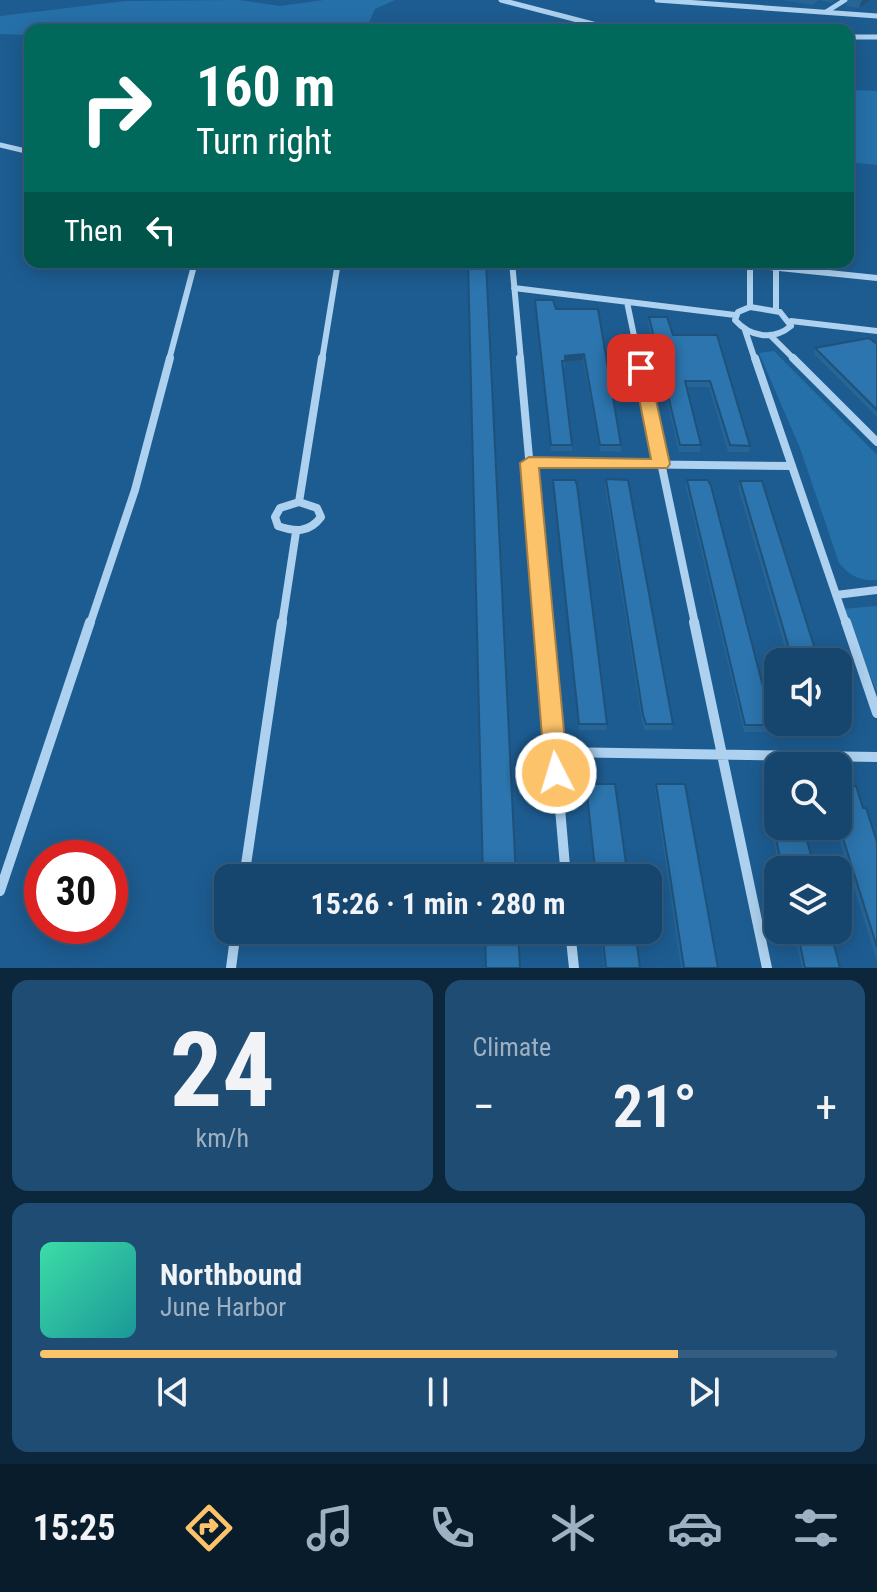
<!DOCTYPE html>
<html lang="en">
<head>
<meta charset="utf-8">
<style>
  :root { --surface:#16456d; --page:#1f4c72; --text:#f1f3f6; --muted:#9eb1c2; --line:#355d80; --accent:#fdc36b }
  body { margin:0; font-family:"Roboto Condensed",sans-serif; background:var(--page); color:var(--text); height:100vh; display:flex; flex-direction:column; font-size:30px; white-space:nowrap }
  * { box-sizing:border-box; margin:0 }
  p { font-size:26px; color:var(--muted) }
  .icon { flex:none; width:44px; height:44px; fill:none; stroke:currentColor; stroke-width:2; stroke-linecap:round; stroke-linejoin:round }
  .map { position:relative; height:968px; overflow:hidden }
  .side { display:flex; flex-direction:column; gap:12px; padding:12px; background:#0c263c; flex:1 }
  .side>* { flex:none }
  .banner { position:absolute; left:24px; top:24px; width:830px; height:244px; border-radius:16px; box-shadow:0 4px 20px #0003,0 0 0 2px var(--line); background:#00695c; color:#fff; overflow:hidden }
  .fabs { position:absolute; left:764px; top:648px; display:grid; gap:16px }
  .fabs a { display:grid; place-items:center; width:88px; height:88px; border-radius:16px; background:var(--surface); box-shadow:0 4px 20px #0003,0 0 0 2px var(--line); font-size:40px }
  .speed { position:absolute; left:24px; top:840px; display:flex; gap:16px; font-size:40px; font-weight:700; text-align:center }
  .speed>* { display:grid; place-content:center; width:104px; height:104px; border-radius:50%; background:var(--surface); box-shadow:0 4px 20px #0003,0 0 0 2px var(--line); line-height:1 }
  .speed .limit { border:12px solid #d22; background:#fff; color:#111 }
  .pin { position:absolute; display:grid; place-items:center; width:68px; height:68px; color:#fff; margin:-34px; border-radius:16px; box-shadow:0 4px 12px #0006 }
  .me { position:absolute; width:88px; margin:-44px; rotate:355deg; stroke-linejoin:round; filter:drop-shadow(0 0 6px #0008) }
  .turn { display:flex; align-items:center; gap:28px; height:168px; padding:0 40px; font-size:36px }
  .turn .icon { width:104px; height:104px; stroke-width:2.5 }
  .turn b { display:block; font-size:56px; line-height:68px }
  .then { display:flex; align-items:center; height:76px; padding:0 40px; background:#0003; gap:16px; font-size:30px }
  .big { font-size:60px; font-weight:700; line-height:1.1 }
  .side .card { flex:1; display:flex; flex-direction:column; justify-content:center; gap:12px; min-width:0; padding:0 28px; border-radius:16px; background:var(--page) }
  .side .dial { align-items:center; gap:0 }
  .dial b { font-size:104px; line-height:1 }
  .song { display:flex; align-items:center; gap:24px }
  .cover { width:96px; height:96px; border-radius:12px; background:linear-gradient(135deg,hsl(160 70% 55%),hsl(180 70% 35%)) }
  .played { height:8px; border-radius:4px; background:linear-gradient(90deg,var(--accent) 80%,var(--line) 80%) }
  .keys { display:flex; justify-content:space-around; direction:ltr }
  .heat { display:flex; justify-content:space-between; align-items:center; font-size:44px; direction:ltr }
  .side .tiles { flex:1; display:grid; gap:12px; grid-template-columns:1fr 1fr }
  .card:last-child { grid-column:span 2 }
  .trip { position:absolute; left:214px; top:864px; width:448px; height:80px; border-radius:16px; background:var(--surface); box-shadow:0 4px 20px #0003,0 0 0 2px var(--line); font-weight:700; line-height:80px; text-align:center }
  .tab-bar { display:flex; height:128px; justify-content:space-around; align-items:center; background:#091c2c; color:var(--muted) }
  .tab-bar .icon { width:56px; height:56px }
  .tab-bar .active { color:var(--accent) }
  .tab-bar b { font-size:36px; color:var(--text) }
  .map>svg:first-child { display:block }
  .green { fill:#2670a9 }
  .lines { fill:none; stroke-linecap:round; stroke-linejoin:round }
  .minor-far3 { stroke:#add1ee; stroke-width:5 }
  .minor-far2 { stroke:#add1ee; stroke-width:6 }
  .minor-far1 { stroke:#add1ee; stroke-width:8 }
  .minor { stroke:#add1ee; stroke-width:10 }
  .wall { fill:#266596 }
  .shaded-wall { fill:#1f527a }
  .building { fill:#2c75ae; stroke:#1f527a; stroke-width:2 }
  .route { fill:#fdc36b; stroke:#a47f46; stroke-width:2 }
</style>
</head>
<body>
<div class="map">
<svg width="877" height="968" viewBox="0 0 877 968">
  <rect width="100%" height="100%" fill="#1d5c91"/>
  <path class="green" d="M 239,0 L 280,6 L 324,0 L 395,0 L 375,9 L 369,22 L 349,30 L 30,30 L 30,35 L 0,34 L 0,16 L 126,1 Z
    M 848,90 L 877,91 L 877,165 L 848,162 Z
    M 774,351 L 877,455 L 877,580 C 861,582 849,575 839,563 L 800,448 L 759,353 Z
    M 877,606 L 877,692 L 842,609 Z"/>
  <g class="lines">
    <path class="minor-far3" d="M 501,0 L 616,30
      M 657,0 L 877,16
      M 826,12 L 845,0
      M 848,37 L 877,37
      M 0,145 L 30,152"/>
    <path class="minor-far2" d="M 512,262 L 521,360
      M 722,262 L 877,278
      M 750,265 L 750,307
      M 776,268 L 776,309
      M 514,288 L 735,315
      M 627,302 L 639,360
      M 750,307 L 780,312 L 791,326 C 773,341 750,337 735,320 L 738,312 Z
      M 791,321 L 877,331
      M 745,330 L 755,360
      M 770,335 L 795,360
      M 169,360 L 195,262
      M 322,360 L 338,262"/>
    <path class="minor-far1" d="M 520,358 L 544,624
      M 639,358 L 695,624
      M 755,358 L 846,624
      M 793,358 L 877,442
      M 529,463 L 792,466
      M 299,502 L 322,358
      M 299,502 L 317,508 L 321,517 C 309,533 295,532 278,526 L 275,517 L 280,508 Z
      M 836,595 L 877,590
      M 90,624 L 135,490 L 170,358
      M 282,624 L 296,532"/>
    <path class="minor" d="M 544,622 L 566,878
      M 694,622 L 767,968
      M 846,622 L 877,713
      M 555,752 L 877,757
      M 244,878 L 282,622
      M 0,891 L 90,622
      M 570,930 L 574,968
      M 231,968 L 236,930"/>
  </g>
  <path class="wall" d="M 781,0 L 835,0 L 831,3 L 819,0 L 812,5 Z
    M 848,0 L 870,0 L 859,8 L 846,6 Z
    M 535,300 L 556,309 L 598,309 L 621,445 L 621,452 L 600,451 L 583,360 L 565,362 L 565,367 L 563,367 L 572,445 L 572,451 L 551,451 Z
    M 649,317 L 673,335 L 717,335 L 750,446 L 749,452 L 728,452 L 709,387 L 686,387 L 701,445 L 700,452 L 679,452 L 648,323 Z
    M 877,344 L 877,417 L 814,354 L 815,348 Z
    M 606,479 L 673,724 L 672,730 L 645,730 L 642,722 L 605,486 Z
    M 553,480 L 607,724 L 606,730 L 579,730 L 553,486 Z
    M 687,480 L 773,725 L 771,732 L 744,732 L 686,487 Z
    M 740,481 L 819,662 L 789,662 L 738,487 Z
    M 807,722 L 838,722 L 839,725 L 837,732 L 810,732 Z
    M 586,784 L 628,878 L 595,878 L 586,790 Z
    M 656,784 L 718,968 L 681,968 L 655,790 Z
    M 764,786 L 815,870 L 780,870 L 762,792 Z
    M 838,786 L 863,808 L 877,842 L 877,962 L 835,826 L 838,826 Z
    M 600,930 L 635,930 L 640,968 L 604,968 Z
    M 793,930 L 830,930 L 840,968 L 802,968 Z"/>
  <path class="shaded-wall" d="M 862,0 L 870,0 L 859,8 Z
    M 584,354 L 583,360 L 564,362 L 565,356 Z"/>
  <path class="building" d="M 468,262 L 486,262 L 516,878 L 483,878 Z
    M 535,300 L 553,300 L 556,309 L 598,309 L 621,445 L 600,445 L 584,354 L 565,356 L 565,361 L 562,361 L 572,445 L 551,445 Z
    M 649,317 L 667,317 L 673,335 L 717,335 L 750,446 L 730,445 L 710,381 L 685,381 L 701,445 L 680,445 Z
    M 869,338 L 877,344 L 877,410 L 815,348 Z
    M 606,479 L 628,480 L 673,724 L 646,724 L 643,715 Z
    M 553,480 L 575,480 L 577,485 L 607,724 L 579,724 Z
    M 687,480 L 708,480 L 711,486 L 773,725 L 745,725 Z
    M 740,481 L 762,481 L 819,662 L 793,662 Z
    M 810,722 L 838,722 L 839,725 L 811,725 Z
    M 586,784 L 615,784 L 628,878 L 596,878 Z
    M 656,784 L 685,784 L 718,968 L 684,968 Z
    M 764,786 L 778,786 L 778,826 L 803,826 L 815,870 L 783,870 Z
    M 838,786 L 856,786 L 863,808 L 866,808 L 877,842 L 877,947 L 838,822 Z
    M 485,930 L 518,930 L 520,968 L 486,968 Z
    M 602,930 L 635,930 L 640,968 L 606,968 Z
    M 797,930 L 830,930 L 840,968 L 805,968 Z"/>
  <path class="route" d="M 641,363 L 649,368 L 670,464 L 667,468 L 539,468 L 568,773 L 565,780 L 556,782 L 548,780 L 545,773 L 520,463 L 529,457 L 651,459 L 633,368 Z"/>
</svg>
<div class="fabs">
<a><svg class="icon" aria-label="sound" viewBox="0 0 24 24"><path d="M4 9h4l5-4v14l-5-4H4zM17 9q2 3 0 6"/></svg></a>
<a><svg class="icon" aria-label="search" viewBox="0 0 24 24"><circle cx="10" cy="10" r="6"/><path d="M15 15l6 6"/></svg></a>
<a><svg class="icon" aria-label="layers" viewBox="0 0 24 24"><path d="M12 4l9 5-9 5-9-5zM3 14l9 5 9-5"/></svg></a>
</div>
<div class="speed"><div class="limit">30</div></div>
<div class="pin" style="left:641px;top:368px;background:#d93025"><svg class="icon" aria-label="arrive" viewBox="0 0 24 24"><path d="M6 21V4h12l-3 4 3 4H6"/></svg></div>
<svg class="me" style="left:556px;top:773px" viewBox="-20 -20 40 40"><circle r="17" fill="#fdc36b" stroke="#fff" stroke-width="3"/><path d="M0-11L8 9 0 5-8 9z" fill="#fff"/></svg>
<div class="trip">15:26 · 1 min · 280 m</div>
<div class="banner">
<div class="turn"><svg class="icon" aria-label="right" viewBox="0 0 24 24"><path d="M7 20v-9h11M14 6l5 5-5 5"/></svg><div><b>160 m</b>Turn right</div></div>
<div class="then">Then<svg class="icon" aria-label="left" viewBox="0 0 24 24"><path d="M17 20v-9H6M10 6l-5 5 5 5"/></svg></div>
</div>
</div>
<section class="side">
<div class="tiles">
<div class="card dial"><b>24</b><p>km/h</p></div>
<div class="card"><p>Climate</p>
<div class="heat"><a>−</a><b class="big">21°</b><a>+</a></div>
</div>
<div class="card">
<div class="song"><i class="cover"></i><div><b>Northbound</b><p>June Harbor</p></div></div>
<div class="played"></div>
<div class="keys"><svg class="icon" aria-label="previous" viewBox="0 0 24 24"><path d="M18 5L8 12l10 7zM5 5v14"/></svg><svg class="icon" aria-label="pause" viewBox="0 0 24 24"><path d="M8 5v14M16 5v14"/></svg><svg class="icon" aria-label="next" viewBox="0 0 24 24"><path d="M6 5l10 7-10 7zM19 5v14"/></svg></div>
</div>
</div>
</section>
<nav class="tab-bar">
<b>15:25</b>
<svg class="icon active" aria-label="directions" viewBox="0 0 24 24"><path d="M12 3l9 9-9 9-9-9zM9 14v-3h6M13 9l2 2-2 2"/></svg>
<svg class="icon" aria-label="music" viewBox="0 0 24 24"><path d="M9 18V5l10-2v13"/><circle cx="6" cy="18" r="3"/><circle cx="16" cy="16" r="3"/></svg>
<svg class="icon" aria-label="phone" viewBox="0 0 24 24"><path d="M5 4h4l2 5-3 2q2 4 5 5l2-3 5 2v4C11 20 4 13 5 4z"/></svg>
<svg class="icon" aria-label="climate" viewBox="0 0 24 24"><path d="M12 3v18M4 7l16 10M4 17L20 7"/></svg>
<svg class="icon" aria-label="car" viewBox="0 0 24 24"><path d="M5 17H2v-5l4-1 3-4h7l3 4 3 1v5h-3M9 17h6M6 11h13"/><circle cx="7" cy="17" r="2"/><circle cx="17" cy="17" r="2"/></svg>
<svg class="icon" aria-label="filters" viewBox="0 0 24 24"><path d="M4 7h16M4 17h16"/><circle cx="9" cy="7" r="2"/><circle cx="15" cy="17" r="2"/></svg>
</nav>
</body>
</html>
